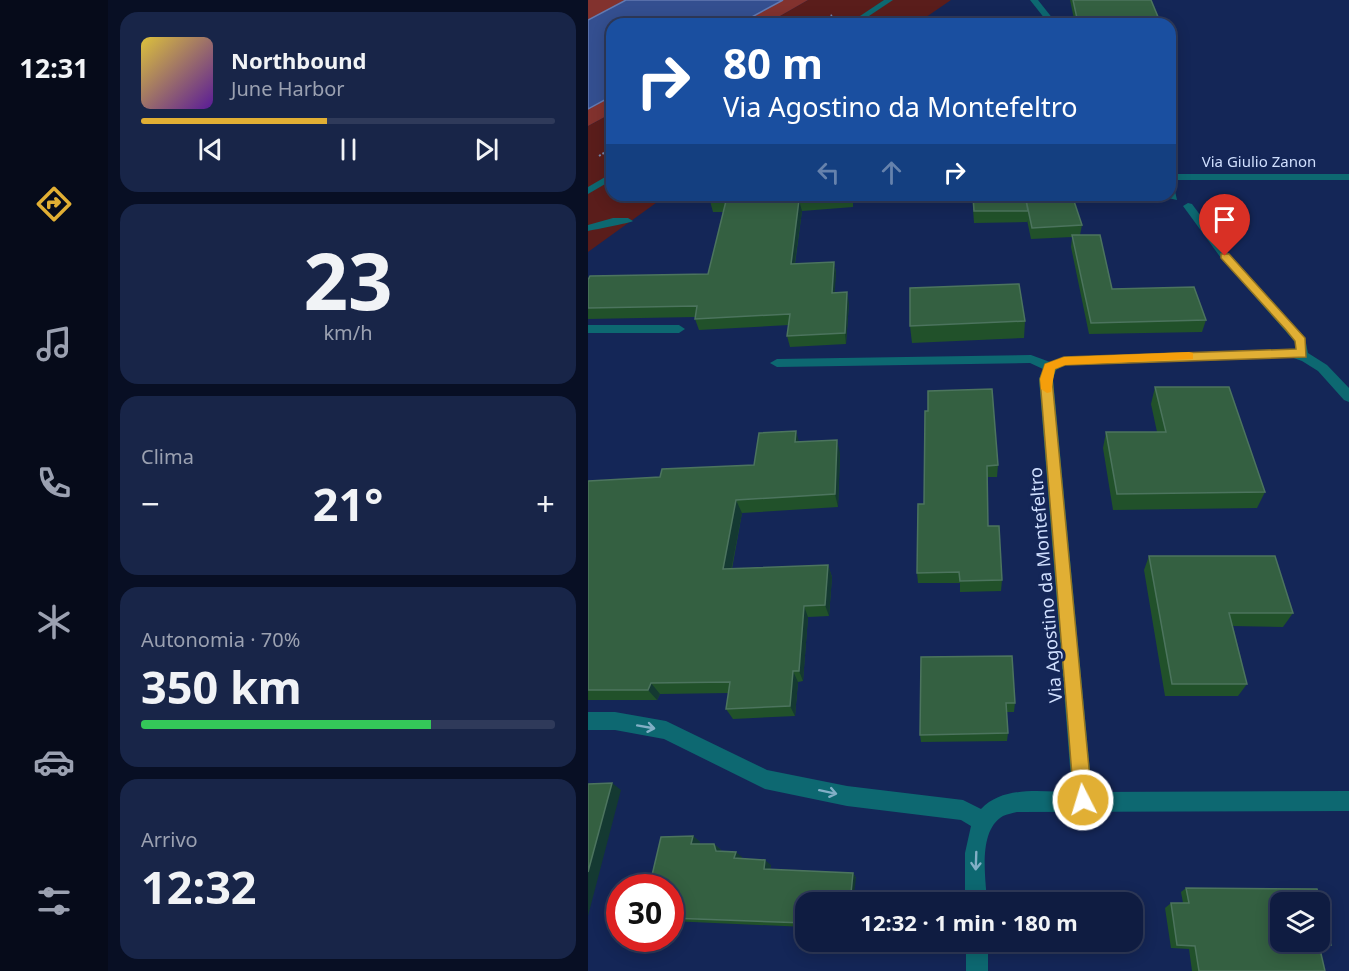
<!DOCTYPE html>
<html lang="it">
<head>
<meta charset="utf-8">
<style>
  :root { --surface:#0f1c41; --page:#182548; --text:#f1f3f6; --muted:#9ba1b1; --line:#2f3a5a; --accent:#e1af34 }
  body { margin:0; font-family:"Noto Sans",sans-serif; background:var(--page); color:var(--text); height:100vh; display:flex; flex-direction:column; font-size:22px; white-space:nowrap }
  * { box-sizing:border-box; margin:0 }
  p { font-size:20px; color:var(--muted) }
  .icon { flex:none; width:33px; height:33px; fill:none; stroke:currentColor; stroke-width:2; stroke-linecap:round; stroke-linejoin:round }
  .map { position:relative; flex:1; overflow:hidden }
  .side { display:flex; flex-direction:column; gap:12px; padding:12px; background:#080f24; width:480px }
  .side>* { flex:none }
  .top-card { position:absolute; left:18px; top:18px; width:570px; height:183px; border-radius:18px; box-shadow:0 3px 15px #0003,0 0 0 2px var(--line); background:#1a4fa0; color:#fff; overflow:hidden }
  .tools { position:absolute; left:682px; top:892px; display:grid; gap:12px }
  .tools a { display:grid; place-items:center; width:60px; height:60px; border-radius:12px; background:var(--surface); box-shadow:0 3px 15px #0003,0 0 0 2px var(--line); font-size:30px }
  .speed { position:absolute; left:18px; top:874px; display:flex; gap:12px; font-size:30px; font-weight:700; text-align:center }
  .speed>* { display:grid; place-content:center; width:78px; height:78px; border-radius:50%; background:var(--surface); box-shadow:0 3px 15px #0003,0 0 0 2px var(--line); line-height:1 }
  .speed .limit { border:9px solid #d22; background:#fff; color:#111 }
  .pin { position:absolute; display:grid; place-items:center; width:51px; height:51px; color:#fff; margin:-62px -26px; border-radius:50% 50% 50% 0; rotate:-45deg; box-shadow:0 0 6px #0007 }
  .pin .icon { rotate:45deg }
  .me { position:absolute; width:66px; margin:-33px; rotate:355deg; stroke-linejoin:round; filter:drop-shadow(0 0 4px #0008) }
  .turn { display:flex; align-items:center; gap:21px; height:126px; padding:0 18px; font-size:27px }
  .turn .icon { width:78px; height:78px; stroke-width:2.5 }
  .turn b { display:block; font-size:42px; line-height:51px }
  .lanes { display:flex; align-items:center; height:57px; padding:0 18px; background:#0003; justify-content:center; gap:30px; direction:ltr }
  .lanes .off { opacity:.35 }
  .big { font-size:45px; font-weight:700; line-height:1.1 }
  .side .tile { flex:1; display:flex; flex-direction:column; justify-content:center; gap:9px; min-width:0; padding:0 21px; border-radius:18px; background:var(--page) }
  .side .dial { align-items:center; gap:0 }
  .dial b { font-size:78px; line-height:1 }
  .song { display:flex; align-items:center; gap:18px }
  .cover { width:72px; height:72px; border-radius:9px; background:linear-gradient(135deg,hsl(50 70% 55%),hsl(270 70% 35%)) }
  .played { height:6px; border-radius:3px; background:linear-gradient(90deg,var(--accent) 45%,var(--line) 45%) }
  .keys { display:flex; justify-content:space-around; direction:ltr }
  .heat { display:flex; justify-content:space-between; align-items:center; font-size:33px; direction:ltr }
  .charge { height:9px; border-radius:4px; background:linear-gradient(90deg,#34c759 70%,var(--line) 0) }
  .trip { position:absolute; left:207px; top:892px; width:348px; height:60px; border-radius:18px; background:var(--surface); box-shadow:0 3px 15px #0003,0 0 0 2px var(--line); font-weight:700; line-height:60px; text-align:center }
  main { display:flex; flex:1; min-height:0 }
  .tab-bar { display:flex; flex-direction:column; width:108px; justify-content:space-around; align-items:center; background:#060b1a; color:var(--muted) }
  .tab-bar .icon { width:42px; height:42px }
  .tab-bar .on { color:var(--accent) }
  .tab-bar b { font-size:27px; color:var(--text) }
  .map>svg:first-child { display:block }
  .green { fill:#5a1d1b }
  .forest { fill:#82322e }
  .water { fill:#344f90; stroke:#637ab1; stroke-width:1.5 }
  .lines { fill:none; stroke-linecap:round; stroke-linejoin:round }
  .path { stroke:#7586ae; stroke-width:2; stroke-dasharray:2 2; stroke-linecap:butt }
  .minor { fill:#0d6871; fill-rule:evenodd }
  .wall { fill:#21512a }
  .shaded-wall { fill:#143932 }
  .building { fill:#346041; stroke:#4c745e; stroke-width:1.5; fill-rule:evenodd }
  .oneway { stroke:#82afc6 }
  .route { fill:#e1af34; stroke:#927222; stroke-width:1.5 }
  .slow { fill:#f59e0b }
  .labels { text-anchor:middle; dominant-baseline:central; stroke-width:6; stroke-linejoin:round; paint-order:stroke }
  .far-street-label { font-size:15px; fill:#d0dffe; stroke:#142657 }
  .street-label { font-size:18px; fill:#d0dffe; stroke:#142657 }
</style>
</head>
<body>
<main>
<nav class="tab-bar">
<b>12:31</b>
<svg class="icon on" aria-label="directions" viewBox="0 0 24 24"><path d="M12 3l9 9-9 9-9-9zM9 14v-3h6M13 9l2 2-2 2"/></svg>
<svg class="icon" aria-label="music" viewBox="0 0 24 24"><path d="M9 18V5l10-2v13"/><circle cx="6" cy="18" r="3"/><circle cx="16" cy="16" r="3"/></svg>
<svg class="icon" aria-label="phone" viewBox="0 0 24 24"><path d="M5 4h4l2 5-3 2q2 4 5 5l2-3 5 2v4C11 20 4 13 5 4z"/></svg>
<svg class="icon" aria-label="climate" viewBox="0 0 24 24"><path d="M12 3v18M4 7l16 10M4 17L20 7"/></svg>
<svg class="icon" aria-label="car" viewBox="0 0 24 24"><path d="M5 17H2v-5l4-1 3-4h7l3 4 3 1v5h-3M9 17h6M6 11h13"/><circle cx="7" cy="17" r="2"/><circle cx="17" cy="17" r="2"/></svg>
<svg class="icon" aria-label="filters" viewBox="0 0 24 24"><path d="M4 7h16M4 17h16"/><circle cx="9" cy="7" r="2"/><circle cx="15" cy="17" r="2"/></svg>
</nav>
<section class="side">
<div class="tile">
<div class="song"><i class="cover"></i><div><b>Northbound</b><p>June Harbor</p></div></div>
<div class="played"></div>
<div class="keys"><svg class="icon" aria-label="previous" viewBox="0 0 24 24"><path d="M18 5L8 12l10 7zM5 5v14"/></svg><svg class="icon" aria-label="pause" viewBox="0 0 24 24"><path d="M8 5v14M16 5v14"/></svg><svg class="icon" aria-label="next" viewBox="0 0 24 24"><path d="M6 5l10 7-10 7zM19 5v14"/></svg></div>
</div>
<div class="tile dial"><b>23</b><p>km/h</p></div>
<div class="tile"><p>Clima</p>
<div class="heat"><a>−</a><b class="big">21°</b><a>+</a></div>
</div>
<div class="tile"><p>Autonomia · 70%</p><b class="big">350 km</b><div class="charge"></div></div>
<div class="tile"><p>Arrivo</p><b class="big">12:32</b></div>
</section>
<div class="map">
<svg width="761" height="971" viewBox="0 0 761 971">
  <rect width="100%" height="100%" fill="#142657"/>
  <path class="green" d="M 220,0 L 363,0 L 328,24 L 178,24 Z
    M 24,113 L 24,195 L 79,195 L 0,252 L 0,126 Z"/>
  <path class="forest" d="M 0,0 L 38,0 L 0,20 Z
    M 195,0 L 220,0 L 178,24 L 151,24 Z
    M 24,96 L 24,113 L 0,126 L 0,109 Z"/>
  <path class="water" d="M 38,0 L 195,0 L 151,24 L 24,24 L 24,96 L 0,109 L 0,20 Z"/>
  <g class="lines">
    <path class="path" d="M 229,24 L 244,15
      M 11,156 L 24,148"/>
    <path class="minor" d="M 296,0 L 305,0 L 269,24 L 260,24 Z
      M 442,0 L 450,0 L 469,24 L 461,24 Z
      M 24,173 L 24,180 L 0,194 L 0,187 Z
      M 582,174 L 761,174 L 761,180 L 582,180 Z
      M 582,188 L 587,191 L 589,200 L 580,198 Z
      M 600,203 L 604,204 L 641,254 L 717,338 L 720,353 L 739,365 L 761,388 L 761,402 L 756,400 L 730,371 L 714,361 L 700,356 L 477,365 L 468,370 L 465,379 L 504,792 L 761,791 L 761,811 L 429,812 C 425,813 419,814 415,816 C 389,831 398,879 399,903 L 377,903 L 377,853 L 383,826 L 373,820 L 259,806 L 177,789 L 76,739 L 27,730 L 0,730 L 0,712 L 27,712 L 78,721 L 179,770 L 259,786 L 375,800 L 393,809 C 416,785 454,792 484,792 L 451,379 L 455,369 L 442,363 L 189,367 L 182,363 L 189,359 L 443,355 L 462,362 L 475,357 L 707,349 L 707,342 L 633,258 L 595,206 Z
      M 25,218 L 40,218 L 45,221 C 42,223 9,229 0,231 L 0,225 Z
      M 0,325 L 91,325 L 97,329 L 91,333 L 0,333 Z
      M 378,942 L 400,942 L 400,971 L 378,971 Z"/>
  </g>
  <path class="wall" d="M 482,0 L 563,0 L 573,24 L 487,24 Z
    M 582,46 L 588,62 L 586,72 L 582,72 Z
    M 124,195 L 296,195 L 265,197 L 265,207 L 214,211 L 207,264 L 246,262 L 248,273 L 246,293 L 261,303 L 258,344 L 202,347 L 199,336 L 201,325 L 111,330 L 107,319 L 107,317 L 0,319 L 0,280 L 120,274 L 135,212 L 125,212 L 122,201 Z
    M 384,195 L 484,195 L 494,225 L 492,235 L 524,289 L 618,320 L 614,332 L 501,334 L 483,247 L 484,237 L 443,239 L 439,220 L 439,222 L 386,223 Z
    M 437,321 L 436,338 L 324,343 L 322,326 Z
    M 567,387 L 677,492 L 669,508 L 525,510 L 515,448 L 518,432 L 569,432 L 563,404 Z
    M 340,411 L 410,465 L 409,477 L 399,477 L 400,526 L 414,580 L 413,591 L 372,592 L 372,583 L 330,583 L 329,573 L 336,504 Z
    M 211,442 L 252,453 L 250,507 L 154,513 L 144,569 L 240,565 L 244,577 L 241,616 L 220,617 L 215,681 L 210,682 L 207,716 L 145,719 L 138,709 L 141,693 L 72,694 L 69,700 L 0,700 L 0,481 L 72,477 L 166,465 Z
    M 561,556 L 705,613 L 695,627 L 645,626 L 659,684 L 650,696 L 577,696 L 556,570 Z
    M 424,656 L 427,703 L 426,712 L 418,712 L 420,733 L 419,741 L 333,742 L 332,735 Z
    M 105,836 L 112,842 L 111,844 L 126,844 L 133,850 L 133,851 L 154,857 L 154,859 L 183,865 L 182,869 L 265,873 L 268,878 L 218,903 L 218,927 L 82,921 L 82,888 Z
    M 598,888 L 743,945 L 731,948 L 737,971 L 604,971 L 601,949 L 583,948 L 577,908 L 583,903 L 595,903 L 593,892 Z"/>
  <path class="shaded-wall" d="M 211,200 L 214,211 L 205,275 L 203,264 Z
    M 246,262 L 248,273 L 246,304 L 244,293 Z
    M 259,292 L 261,303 L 258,344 L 257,333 Z
    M 208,431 L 212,445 L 207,442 Z
    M 249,440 L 252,453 L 250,507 L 247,494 Z
    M 148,500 L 154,513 L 141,581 L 135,569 Z
    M 240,565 L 244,577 L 241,616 L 237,605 Z
    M 216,606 L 220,617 L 215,681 L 211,671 Z
    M 205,671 L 210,682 L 207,716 L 202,706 Z
    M 63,683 L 72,694 L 69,700 L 60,690 Z
    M 24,783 L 33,790 L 0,916 L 0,872 Z
    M 105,836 L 112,842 L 111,850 L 103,844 Z
    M 126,844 L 133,850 L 134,856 L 128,851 Z
    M 148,852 L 154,857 L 153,864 L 146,858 Z
    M 177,860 L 183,865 L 181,874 L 176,869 Z
    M 265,873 L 268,878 L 265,903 L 262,903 Z"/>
  <path class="building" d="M 485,0 L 563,0 L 573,24 L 490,23 Z
    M 582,46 L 588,62 L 582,62 Z
    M 124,195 L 264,195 L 264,196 L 211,200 L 203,264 L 246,262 L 244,293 L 259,292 L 257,333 L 199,336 L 202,314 L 107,319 L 109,306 L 0,308 L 0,280 L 2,276 L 120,274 L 138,201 L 122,201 Z
    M 385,195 L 437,195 L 440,211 L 386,211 Z
    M 437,195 L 484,195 L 494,225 L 444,228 Z
    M 484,235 L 512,235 L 524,289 L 606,287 L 618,320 L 503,323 Z
    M 431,284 L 437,321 L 322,326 L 322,288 Z
    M 567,387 L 641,387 L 677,492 L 529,494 L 518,432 L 578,432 Z
    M 404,389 L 410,465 L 399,466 L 400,526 L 411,526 L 414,580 L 372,581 L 371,572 L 329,573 L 330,504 L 336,504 L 337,411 L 340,411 L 340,391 Z
    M 208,431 L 207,442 L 249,440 L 247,494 L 148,500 L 135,569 L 240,565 L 237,605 L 216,606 L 211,671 L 205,671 L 202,706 L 138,709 L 142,682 L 63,683 L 60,690 L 0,690 L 0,481 L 72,477 L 74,469 L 166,465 L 171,433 Z
    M 561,556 L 687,556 L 705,613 L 641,613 L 659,684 L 584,684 Z
    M 424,656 L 427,703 L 418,703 L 420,733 L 332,735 L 333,657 Z
    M 24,783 L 0,872 L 0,784 Z
    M 105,836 L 103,844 L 126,844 L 128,851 L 148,852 L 146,858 L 177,860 L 176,869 L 265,873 L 262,903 L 218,903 L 218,923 L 82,918 L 82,888 L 61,888 L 73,837 Z
    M 598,888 L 729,889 L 743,945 L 731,945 L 737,971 L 611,971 L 607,946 L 589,945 L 583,903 L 601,903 ZM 693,903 L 732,903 L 732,942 L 693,942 Z"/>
  <defs><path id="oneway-shaft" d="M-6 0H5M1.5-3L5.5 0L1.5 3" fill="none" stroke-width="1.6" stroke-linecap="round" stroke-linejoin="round" transform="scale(1.5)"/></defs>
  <g class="oneway">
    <use href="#oneway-shaft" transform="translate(58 727) rotate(10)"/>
    <use href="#oneway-shaft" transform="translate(240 792) rotate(12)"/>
    <use href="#oneway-shaft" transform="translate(388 861) rotate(92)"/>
  </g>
  <path class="route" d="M 633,254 L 641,254 L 717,338 L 718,357 L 477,365 L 467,369 L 464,379 L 504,800 L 501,806 L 495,809 L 489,806 L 486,800 L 452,379 L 457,364 L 476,357 L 708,349 L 707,341 L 698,330 L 633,258 Z"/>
  <path class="slow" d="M 601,352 L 605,353 L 605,359 L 477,365 L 467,369 L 463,392 L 459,393 L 453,389 L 452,379 L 457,364 L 476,357 Z"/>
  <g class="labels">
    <g class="far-street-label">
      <text x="671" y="161">Via Giulio Zanon</text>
    </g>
    <g class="street-label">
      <text transform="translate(457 585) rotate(-95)">Via Agostino da Montefeltro</text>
    </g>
  </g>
</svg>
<div class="tools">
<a><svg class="icon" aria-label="layers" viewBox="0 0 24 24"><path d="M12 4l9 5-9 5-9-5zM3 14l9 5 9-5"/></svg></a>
</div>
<div class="speed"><div class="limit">30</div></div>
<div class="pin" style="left:637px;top:256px;background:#d93025"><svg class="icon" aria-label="arrive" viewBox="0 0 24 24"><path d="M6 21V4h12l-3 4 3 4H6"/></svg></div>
<svg class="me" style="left:495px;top:800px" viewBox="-20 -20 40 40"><circle r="17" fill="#e1af34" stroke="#fff" stroke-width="3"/><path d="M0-11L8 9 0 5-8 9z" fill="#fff"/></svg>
<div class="trip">12:32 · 1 min · 180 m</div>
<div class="top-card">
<div class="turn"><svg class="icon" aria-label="right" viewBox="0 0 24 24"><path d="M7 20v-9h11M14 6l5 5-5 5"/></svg><div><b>80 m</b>Via Agostino da Montefeltro</div></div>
<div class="lanes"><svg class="icon off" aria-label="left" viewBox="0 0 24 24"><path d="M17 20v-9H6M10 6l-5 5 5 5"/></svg><svg class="icon off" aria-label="ahead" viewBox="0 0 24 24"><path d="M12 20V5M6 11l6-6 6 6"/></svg><svg class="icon" aria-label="right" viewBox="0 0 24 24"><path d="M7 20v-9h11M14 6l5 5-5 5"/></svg></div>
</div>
</div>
</main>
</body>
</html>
